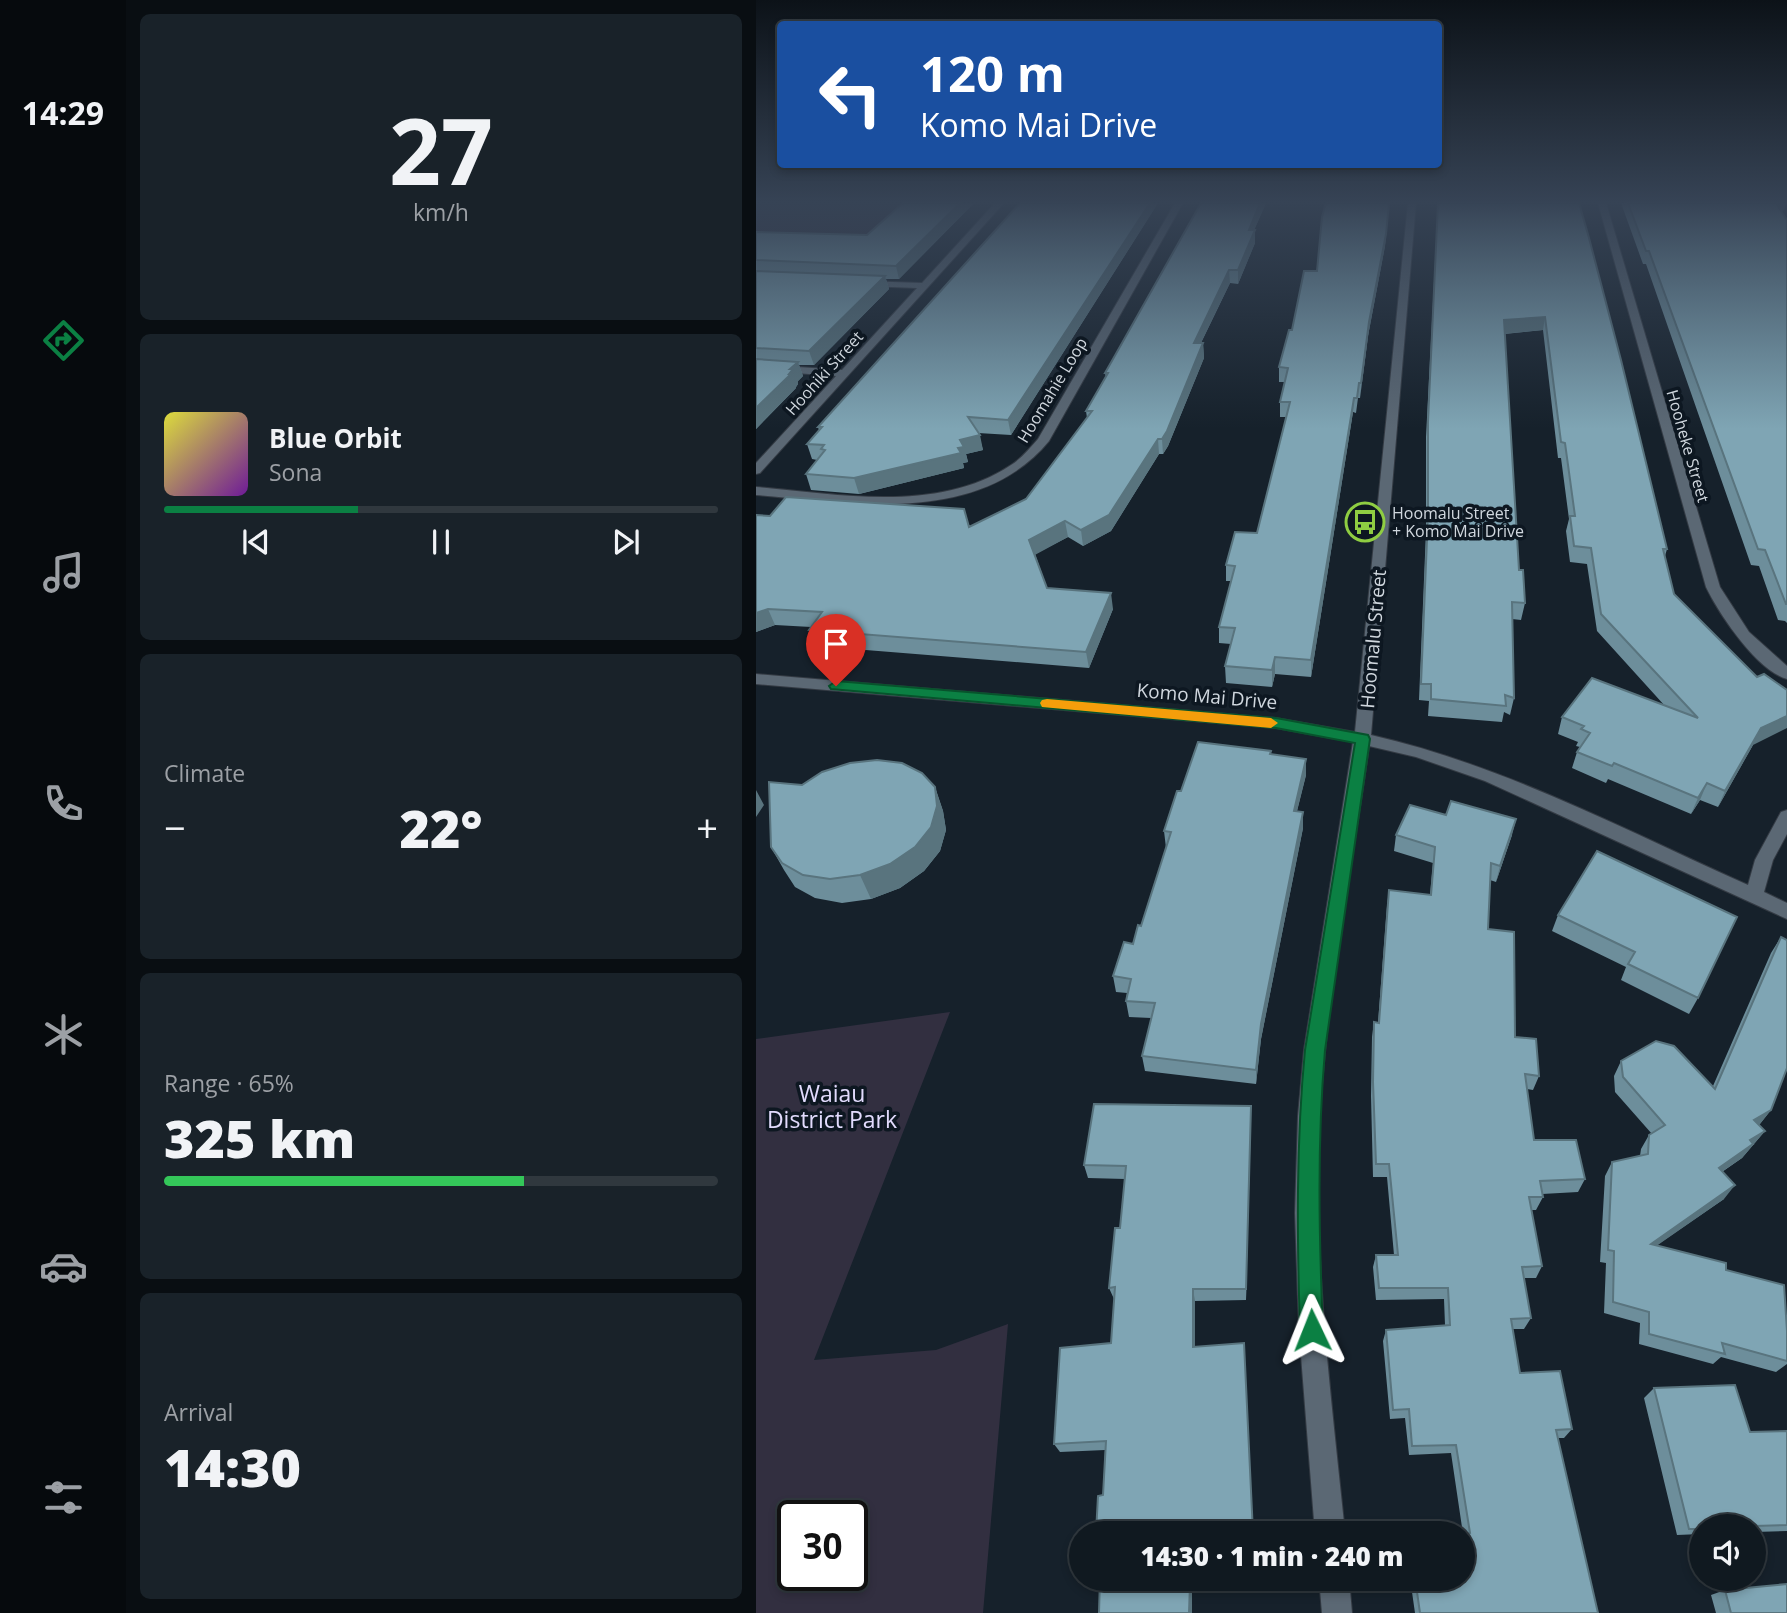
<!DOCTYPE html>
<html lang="en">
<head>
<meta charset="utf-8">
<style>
  :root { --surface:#101920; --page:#192229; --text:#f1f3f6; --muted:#9ca0a5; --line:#30383e; --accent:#0b8043 }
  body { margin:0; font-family:"Open Sans",sans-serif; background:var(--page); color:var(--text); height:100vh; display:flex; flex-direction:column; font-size:26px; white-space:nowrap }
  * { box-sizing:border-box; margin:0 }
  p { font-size:23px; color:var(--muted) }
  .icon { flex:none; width:38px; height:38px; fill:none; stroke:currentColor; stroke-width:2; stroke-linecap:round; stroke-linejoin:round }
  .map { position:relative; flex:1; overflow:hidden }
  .side { display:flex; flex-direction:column; gap:14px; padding:14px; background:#090e12; width:630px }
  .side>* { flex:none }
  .hud { position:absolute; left:21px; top:21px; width:665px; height:147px; border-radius:7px; box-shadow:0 4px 10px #0003,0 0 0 2px var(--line); background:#1a4fa0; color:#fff; overflow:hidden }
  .buttons { position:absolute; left:933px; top:1514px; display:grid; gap:14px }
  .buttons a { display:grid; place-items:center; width:77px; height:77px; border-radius:50%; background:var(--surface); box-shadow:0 4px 10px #0003,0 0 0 2px var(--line); font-size:35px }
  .speed { position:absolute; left:21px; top:1500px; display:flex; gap:14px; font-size:35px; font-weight:700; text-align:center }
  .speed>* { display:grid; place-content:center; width:91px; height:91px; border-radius:50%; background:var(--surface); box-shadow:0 4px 10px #0003,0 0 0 2px var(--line); line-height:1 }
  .speed .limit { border:4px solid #111; border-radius:10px; background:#fff; color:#111 }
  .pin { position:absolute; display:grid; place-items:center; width:60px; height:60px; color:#fff; margin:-72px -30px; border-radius:50% 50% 50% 0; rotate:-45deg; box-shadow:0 0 7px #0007 }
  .pin .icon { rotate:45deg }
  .me { position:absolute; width:77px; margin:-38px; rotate:358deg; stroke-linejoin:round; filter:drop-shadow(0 0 5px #0008) }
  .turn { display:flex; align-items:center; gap:24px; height:147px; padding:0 28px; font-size:32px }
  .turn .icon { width:91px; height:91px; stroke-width:2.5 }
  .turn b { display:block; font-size:49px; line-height:60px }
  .big { font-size:52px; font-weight:800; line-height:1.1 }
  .side .tile { flex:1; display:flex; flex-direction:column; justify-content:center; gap:10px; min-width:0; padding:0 24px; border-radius:10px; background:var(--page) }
  .side .dial { align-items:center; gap:0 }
  .dial b { font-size:91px; line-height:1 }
  .song { display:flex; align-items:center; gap:21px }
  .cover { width:84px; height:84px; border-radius:10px; background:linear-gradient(135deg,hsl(60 70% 55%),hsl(280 70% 35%)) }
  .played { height:7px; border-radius:4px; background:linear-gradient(90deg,var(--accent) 35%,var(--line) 35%) }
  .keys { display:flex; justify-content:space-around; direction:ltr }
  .heat { display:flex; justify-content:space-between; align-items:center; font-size:38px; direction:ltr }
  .charge { height:10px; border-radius:5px; background:linear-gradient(90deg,#34c759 65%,var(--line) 0) }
  .trip { position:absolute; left:313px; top:1521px; width:406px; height:70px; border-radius:35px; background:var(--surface); box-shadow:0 4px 10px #0003,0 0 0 2px var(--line); font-weight:800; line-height:70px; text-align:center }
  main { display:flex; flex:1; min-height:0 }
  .tabs { display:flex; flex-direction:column; width:126px; justify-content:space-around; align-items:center; background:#060a0d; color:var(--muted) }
  .tabs .icon { width:49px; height:49px }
  .tabs .active { color:var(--accent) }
  .tabs b { font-size:32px; color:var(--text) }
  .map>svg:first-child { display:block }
  .green { fill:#322f40; fill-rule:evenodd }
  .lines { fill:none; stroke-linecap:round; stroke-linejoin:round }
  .minor-casing { stroke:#343b44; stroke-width:2 }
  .minor { fill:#5b6874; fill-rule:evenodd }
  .wall { fill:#6d8e9b }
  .shaded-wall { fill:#59747e }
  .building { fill:#7fa5b4; stroke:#59747e; stroke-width:2 }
  .route { fill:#0b8043; stroke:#07532c; stroke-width:2 }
  .slow { fill:#f59e0b }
  .labels { text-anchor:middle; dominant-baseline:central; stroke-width:7; stroke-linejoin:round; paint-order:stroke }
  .far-street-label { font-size:16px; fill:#d0d7de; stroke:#0d1721 }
  .far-poi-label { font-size:16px; fill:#d0d7de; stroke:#0d1721; text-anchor:start }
  .street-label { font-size:19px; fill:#d0d7de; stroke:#0d1721 }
  .near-park-label { font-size:23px; fill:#e2dbfd; stroke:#0d1721 }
</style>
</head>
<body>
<main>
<nav class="tabs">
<b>14:29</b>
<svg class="icon active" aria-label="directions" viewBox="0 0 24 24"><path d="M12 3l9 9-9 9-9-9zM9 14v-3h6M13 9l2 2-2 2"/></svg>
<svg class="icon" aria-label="music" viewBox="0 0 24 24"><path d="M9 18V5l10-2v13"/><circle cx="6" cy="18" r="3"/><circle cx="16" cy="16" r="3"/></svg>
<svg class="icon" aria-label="phone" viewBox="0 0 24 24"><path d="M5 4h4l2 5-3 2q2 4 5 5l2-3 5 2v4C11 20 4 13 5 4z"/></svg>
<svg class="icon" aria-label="climate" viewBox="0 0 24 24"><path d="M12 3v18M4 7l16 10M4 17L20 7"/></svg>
<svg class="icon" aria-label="car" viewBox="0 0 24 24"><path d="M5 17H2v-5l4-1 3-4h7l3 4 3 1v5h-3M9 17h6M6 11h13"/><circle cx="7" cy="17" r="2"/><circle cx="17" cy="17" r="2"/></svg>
<svg class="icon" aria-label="filters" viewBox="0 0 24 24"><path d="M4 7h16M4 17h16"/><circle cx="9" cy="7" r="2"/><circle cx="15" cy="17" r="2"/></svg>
</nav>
<section class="side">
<div class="tile dial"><b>27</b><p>km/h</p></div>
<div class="tile">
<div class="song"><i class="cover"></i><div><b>Blue Orbit</b><p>Sona</p></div></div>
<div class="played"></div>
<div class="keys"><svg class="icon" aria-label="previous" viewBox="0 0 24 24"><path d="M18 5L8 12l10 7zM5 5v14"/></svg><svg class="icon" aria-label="pause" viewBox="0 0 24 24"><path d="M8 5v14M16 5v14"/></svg><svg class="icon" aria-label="next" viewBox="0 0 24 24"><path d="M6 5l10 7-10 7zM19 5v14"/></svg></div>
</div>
<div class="tile"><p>Climate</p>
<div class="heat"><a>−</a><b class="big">22°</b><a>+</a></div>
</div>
<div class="tile"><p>Range · 65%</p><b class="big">325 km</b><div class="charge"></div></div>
<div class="tile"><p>Arrival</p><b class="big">14:30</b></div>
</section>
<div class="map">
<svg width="1031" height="1613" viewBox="0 0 1031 1613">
  <rect width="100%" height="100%" fill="#16212b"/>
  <path class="green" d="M 0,203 L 162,203 L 115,247 L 0,242 Z
    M 194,1012 L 58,1360 L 180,1350 L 252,1324 L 227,1613 L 0,1613 L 0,1039 ZM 37,1516 L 96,1516 L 96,1575 L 37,1575 Z"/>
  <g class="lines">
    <defs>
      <path id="minor" d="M 239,203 L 248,203 L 4,473 L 0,474 L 0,463 L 80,376 L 0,370 L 0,364 L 86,370 L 161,288 L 109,286 L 106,285 L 106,281 L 166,283 Z
        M 419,203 L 427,203 L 293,441 C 223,526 96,503 0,495 L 0,487 C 82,494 182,514 255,465 C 265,459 274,448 282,439 Z
        M 652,203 L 660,203 L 615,735 C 747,765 869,830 992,885 L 999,860 L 1025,812 L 1031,810 L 1031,834 L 1017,860 L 1008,892 L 1031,903 L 1031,919 L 729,781 L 660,757 L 613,746 C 596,868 571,991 564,1115 C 556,1254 575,1394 589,1533 L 559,1533 L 543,1330 L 539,1213 L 542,1116 L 548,1050 L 597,742 L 520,728 L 0,684 L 0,674 L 520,718 L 599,732 Z
        M 842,203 L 850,203 L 964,587 L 993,632 L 1031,666 L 1031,679 C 1001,671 963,614 950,587 Z
        M 563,1578 L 593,1578 L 596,1613 L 566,1613 Z"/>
    </defs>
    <use href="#minor" class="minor-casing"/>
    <use href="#minor" class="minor"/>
  </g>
  <path class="wall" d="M 147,203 L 218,203 L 143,279 L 130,279 L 133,289 L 58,365 L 43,365 L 47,376 L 42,381 L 42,384 L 40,387 L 40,388 L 0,429 L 0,232 L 111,235 Z
    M 264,203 L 402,203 L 255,435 L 222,433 L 227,450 L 210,454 L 212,462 L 207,463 L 208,468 L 103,494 L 55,490 L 50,474 L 61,460 L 56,459 L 51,444 L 63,430 L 62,427 Z
    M 445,203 L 510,203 L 498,230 L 499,243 L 482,284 L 474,283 L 445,343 L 447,343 L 448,358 L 412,446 L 407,454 L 403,454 L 355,531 L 327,546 L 312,537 L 279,554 L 291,588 L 357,609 L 333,668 L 60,646 L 53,630 L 55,627 L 19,625 L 0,632 L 0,515 L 213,527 L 270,499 L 331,418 L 330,411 L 350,378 L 349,373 Z
    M 633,203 L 629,246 L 612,336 L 604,398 L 602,398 L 600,413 L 597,412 L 555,677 L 519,674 L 516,687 L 470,683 L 469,666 L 475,644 L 463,643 L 463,627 L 475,581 L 470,581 L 470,565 L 501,533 L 530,417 L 524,417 L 524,402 L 529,382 L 523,382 L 523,367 L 536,330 L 561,271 Z
    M 682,203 L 823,203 L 911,549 L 909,556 L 918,594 L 997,745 L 962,807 L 944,800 L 935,814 L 852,779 L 850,783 L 816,768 L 821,752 L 824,747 L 820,746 L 822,742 L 802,734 L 806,717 L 909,706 L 841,631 L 831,564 L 814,562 L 810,531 L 813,519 L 805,458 L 802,458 L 787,330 L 749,334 L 763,570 L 769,603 L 765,620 L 756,619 L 758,698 L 754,715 L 748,712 L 746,722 L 672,716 L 673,701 L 663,700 L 670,531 L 670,437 Z
    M 865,203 L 1030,203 L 1028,210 L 1025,211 L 1031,220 L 1031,623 L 1029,621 L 1022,620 L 1003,566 L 995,565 L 890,264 L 887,264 Z
    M 515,754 L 550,775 L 541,811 L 547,812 L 547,828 L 505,1039 L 500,1084 L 389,1071 L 386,1056 L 395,1018 L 373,1017 L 370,1001 L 371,993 L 360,992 L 357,976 L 377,944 L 385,926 L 410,848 L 408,831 L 425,791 Z
    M 46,785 L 179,787 L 187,811 L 190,830 L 184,851 L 168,871 L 144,888 L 115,899 L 86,903 L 59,898 L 39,887 L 28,870 L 15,847 Z
    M 640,835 L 756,835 L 740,882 L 734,880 L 732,929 L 759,1037 L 783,1076 L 777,1090 L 771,1089 L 778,1140 L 829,1179 L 822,1192 L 786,1194 L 787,1197 L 780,1210 L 775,1210 L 786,1266 L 780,1278 L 768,1278 L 775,1318 L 768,1329 L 757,1329 L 764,1373 L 816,1429 L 808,1438 L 802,1438 L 842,1613 L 659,1613 L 654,1578 L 707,1578 L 707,1534 L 695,1453 L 653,1455 L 649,1418 L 634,1419 L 627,1341 L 630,1330 L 689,1325 L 688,1299 L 620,1300 L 617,1267 L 620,1255 L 638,1255 L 631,1177 L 617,1177 L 615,1096 L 616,1037 L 618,1022 L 622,1023 L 631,906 L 633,890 L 674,895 L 677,863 L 638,851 Z
    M 841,851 L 942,998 L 933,1014 L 865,980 L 870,967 L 796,931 L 802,915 Z
    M 1025,937 L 1015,1110 L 1003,1125 L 1009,1131 L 986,1158 L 966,1172 L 968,1199 L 901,1245 L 970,1270 L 1031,1331 L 1031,1364 L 1020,1372 L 965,1357 L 957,1364 L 883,1344 L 884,1323 L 848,1313 L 850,1263 L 844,1262 L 849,1176 L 856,1162 L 884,1156 L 885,1149 L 893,1135 L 896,1134 L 859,1092 L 858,1076 L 865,1061 L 957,1086 L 1015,953 Z
    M 495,1106 L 490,1300 L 439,1301 L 439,1347 L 347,1495 L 349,1450 L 304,1452 L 298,1444 L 355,1343 L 358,1299 L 353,1288 L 364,1228 L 369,1179 L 332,1178 L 328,1165 Z
    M 898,1388 L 994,1432 L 1031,1431 L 1031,1531 L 998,1532 L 998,1526 L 945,1526 L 945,1534 L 921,1535 L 888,1398 Z
    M 340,1578 L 500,1578 L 500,1583 L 436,1589 L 344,1582 Z
    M 969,1590 L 1031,1613 L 960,1613 L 955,1595 Z"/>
  <path class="shaded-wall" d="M 204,203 L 218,203 L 143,279 L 140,266 Z
    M 394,203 L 402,203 L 255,435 L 252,420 Z
    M 504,203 L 510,203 L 493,242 L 493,230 Z
    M 633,203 L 629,246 L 612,336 L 604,398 L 613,322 Z
    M 1023,203 L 1030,203 L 1028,210 L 1017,217 L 1021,205 Z
    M 499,230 L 499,243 L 482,284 L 482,270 Z
    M 473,270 L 474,283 L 438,357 L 438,343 Z
    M 129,276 L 133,289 L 58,365 L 53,351 Z
    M 789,317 L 787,330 L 746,334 L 748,320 Z
    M 447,343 L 448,358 L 412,446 L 407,454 L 406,439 Z
    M 42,362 L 47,376 L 42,381 L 42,384 L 40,387 L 40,388 L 0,429 L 0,408 Z
    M 598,398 L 597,412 L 555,677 L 555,660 Z
    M 224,435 L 227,450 L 210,454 L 212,462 L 207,463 L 208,468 L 103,494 L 98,478 L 202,448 L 204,440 Z
    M 402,439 L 403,454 L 355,531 L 327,546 L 325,530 Z
    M 309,521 L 312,537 L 277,556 L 273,540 Z
    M 355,593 L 357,609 L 333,668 L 330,652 Z
    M 12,609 L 19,625 L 0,632 L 0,613 Z
    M 519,657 L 519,674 L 516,687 L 516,670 Z
    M 1031,716 L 1031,728 L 997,745 L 962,807 L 969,791 L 1005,728 Z
    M 550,759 L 550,775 L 537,827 L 538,811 Z
    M 951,783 L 944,800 L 935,814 L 942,798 Z
    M 179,787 L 187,811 L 190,830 L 184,851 L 168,871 L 144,888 L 115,899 L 104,875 Z
    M 0,790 L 8,805 L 0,817 Z
    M 547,812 L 547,828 L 505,1039 L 500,1084 L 500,1070 L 505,1024 Z
    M 760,819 L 756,835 L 740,882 L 744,866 Z
    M 495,1106 L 495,1120 L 490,1300 L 490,1289 Z
    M 1015,1110 L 1004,1124 L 988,1134 L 998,1120 Z
    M 1009,1131 L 986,1158 L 952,1181 L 963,1168 L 994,1140 Z
    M 979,1185 L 968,1199 L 886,1256 L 895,1244 Z
    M 437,1289 L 439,1301 L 439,1358 L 437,1347 Z
    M 434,1584 L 436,1589 L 436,1613 L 433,1613 Z"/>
  <path class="building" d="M 147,203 L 204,203 L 140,266 L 0,260 L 0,232 L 111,235 Z
    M 264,203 L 394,203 L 252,420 L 212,417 L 224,435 L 204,440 L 208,447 L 202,448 L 205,453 L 98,478 L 50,474 L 69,450 L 65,449 L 68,445 L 51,444 L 66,427 L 62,427 Z
    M 445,203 L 504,203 L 493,230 L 499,230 L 482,270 L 473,270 L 438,343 L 447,343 L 411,431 L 406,439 L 402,439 L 353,515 L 325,530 L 309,521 L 273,540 L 291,588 L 355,593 L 330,652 L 53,630 L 66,612 L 12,609 L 0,613 L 0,515 L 14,516 L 30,497 L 208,509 L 213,527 L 270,499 L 336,411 L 330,411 L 352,373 L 349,373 L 357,359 Z
    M 570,203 L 633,203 L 630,234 L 613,322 L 605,383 L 603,383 L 601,398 L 598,398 L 555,660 L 519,657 L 516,670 L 469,666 L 479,628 L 463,627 L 479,566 L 470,565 L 479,532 L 501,533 L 534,402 L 524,402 L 532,368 L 523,367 L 533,330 L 536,330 L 548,271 L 561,271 L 566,217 Z
    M 682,203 L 823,203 L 833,238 L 865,360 L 911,549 L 907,549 L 918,594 L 1001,677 L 1008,674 L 1031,690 L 1031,716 L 1005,728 L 969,791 L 951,783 L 942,798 L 858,763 L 856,766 L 821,752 L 834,733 L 825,729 L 828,726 L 806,717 L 836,678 L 942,718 L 845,614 L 835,548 L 818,546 L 814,516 L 819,516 L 809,443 L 805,442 L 789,317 L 748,320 L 763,570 L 767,570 L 769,603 L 756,602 L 758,698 L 749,695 L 750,706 L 675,699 L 675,684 L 665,684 L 672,515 L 672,422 Z
    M 872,203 L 1023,203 L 1021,205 L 1031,220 L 1031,604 L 1030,604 L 1009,550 L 1002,549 L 893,251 L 890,251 Z
    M 0,271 L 129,276 L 53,351 L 0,348 Z
    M 0,359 L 42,362 L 34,369 L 37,369 L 33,374 L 35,374 L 0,408 Z
    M 442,742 L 515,751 L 514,754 L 550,759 L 538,811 L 547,812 L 505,1024 L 500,1070 L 386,1056 L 399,1003 L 370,1001 L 375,979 L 357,976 L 368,942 L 377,944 L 382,925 L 385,926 L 415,832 L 408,831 L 421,791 L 425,791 Z
    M 121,760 L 146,763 L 166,773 L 179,787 L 181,806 L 175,827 L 159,847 L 134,864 L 104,875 L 74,879 L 47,875 L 26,863 L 15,847 L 13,782 L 46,785 L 66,772 L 94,763 Z
    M 695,801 L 760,819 L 744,866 L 735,863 L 732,929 L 758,932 L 759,1037 L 780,1039 L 783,1076 L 769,1074 L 778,1140 L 820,1140 L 829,1179 L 784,1181 L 787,1197 L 773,1197 L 786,1266 L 766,1267 L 775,1318 L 755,1319 L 764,1373 L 804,1371 L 816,1429 L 800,1430 L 842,1613 L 664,1613 L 659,1578 L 707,1578 L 707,1534 L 714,1533 L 700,1445 L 656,1446 L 653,1409 L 637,1410 L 630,1330 L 694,1325 L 692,1288 L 623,1288 L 620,1255 L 642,1255 L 633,1164 L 620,1164 L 617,1082 L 618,1022 L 623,1023 L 633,890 L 675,895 L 679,847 L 640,835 L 654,805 L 690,815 Z
    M 841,851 L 981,917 L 942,998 L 872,964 L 879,952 L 802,915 Z
    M 1025,937 L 1031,940 L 1031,1068 L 1015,1110 L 998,1120 L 1009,1131 L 994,1140 L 997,1144 L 963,1168 L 979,1185 L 895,1244 L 970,1263 L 970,1270 L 1028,1285 L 1031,1331 L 1031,1361 L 966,1343 L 969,1354 L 893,1334 L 893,1312 L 857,1302 L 858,1251 L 852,1250 L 856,1162 L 892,1154 L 893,1135 L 909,1125 L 867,1077 L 865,1061 L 900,1041 L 918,1046 L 959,1089 Z
    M 338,1104 L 495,1106 L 490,1289 L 437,1289 L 437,1347 L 488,1343 L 497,1533 L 340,1533 L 342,1496 L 347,1495 L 350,1441 L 298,1444 L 304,1348 L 355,1343 L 359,1287 L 353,1288 L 359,1228 L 364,1228 L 370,1166 L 328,1165 Z
    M 979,1385 L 994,1432 L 1031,1431 L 1031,1525 L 998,1526 L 945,1526 L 945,1529 L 933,1529 L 898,1388 Z
    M 344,1578 L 493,1578 L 434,1584 L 433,1613 L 343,1613 Z
    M 1031,1584 L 1031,1613 L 975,1613 L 969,1590 Z"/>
  <linearGradient id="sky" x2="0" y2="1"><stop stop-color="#0c1218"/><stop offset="0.47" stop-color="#364355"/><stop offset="1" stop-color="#364355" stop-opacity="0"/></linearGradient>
  <rect width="1031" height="429" fill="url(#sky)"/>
  <path class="route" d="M 80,681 L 520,718 L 612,735 L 614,739 L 569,1050 C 561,1143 563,1236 567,1330 L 564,1338 L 556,1341 L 547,1338 L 544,1330 C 541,1236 540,1143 549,1050 L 599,743 L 520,728 L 75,689 L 73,686 Z"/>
  <path class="slow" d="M 291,699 L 515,718 L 522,723 L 515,728 L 286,707 L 284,703 L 286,700 Z"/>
  <defs>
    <symbol id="bus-ring" viewBox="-11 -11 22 22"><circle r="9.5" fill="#0d1721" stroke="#8fcd42" stroke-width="1.5"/><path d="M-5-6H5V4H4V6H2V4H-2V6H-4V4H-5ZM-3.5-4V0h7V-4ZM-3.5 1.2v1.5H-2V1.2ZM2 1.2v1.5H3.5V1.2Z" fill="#8fcd42"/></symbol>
  </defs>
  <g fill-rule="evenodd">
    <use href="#bus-ring" x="587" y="500" width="44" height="44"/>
  </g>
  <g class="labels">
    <g class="far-street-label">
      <text transform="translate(68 373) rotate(-48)">Hoohiki Street</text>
      <text transform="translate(296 390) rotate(-59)">Hoomahie Loop</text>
      <text transform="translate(932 446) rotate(74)">Hooheke Street</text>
    </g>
    <g class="far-poi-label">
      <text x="636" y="513">Hoomalu Street<tspan x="636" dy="18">+ Komo Mai Drive</tspan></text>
    </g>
    <g class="street-label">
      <text transform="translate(617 639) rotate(-85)">Hoomalu Street</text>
      <text transform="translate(451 696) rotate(5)">Komo Mai Drive</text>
    </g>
    <g class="near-park-label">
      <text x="76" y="1093">Waiau<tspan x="76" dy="26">District Park</tspan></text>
    </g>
  </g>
</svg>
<div class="buttons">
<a><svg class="icon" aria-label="sound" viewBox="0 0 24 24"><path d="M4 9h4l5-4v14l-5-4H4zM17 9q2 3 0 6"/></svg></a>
</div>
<div class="speed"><div class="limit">30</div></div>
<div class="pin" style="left:80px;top:686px;background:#d93025"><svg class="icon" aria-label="arrive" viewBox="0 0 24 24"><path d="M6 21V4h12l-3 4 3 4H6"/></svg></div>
<svg class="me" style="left:556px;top:1330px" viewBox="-20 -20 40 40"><path d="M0-17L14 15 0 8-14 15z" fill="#0b8043" stroke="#fff" stroke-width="4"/></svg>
<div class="trip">14:30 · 1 min · 240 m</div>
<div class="hud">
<div class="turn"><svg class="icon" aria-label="left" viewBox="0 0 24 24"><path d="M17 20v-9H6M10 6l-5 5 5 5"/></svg><div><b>120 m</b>Komo Mai Drive</div></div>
</div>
</div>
</main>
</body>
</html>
